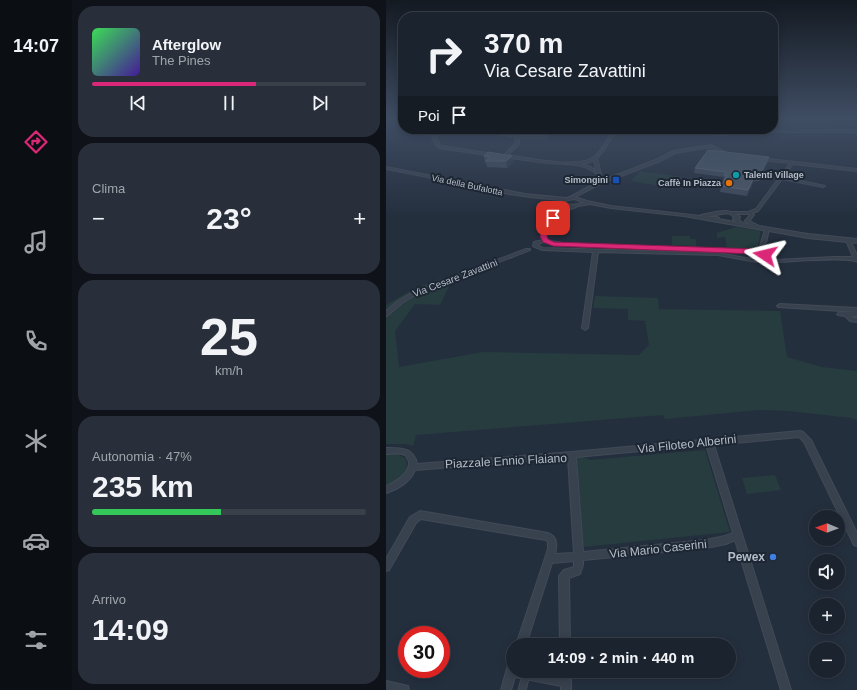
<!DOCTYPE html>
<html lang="it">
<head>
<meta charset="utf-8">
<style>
  :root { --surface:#1b232e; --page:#282f3a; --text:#f1f3f6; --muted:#a0a4aa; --line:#39404a; --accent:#db2777 }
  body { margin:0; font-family:Arial,sans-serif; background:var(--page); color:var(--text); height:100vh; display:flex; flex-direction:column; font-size:15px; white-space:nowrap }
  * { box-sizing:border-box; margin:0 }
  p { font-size:13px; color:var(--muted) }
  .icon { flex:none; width:22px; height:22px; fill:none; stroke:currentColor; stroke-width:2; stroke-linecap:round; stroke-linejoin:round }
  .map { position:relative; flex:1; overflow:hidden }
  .panel { display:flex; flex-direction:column; gap:6px; padding:6px; background:#0f1319; width:314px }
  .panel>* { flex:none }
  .top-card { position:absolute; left:12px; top:12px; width:380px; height:122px; border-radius:16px; box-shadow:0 2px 10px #0003,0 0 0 1px var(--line); background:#1b232e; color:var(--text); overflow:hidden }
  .needle { width:26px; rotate:271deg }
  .buttons { position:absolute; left:423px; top:510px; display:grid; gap:8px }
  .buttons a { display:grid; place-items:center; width:36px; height:36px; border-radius:50%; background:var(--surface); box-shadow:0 2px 10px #0003,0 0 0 1px var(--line); font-size:20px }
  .speed { position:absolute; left:12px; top:626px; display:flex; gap:8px; font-size:20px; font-weight:700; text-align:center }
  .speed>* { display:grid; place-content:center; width:52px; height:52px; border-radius:50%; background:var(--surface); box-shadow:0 2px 10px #0003,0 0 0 1px var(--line); line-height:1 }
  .speed .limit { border:6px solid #d22; background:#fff; color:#111 }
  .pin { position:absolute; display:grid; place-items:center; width:34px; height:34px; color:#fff; margin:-17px; border-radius:8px; box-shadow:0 2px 6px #0006 }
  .me { position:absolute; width:44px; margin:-22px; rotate:280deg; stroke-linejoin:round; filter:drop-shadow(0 0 3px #0008) }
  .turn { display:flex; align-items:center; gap:14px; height:84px; padding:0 20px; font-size:18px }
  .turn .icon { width:52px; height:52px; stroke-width:2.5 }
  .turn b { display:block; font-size:28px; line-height:34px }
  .then { display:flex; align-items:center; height:38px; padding:0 20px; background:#0003; gap:8px; font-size:15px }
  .big { font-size:30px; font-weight:700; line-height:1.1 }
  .panel .tile { flex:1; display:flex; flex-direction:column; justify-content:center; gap:6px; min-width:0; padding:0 14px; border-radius:16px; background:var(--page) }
  .panel .dial { align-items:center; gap:0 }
  .dial b { font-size:52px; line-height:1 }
  .song { display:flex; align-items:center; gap:12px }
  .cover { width:48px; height:48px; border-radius:6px; background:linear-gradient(135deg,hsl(130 70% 55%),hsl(260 70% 35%)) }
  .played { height:4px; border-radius:2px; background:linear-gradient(90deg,var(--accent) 60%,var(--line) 60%) }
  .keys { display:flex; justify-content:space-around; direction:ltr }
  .heat { display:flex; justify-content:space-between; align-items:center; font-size:22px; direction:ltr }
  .charge { height:6px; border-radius:3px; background:linear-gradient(90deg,#34c759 47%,var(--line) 0) }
  .trip { position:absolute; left:120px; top:638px; width:230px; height:40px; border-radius:20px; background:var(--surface); box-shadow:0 2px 10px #0003,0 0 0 1px var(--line); font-weight:700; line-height:40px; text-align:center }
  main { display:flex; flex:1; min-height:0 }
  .tab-bar { display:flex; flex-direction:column; width:72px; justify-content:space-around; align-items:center; background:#0b0e12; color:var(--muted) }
  .tab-bar .icon { width:28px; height:28px }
  .tab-bar .selected { color:var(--accent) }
  .tab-bar b { font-size:18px; color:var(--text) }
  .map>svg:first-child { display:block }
  .green { fill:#263c3f }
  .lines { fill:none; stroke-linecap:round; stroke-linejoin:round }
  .pedestrian-casing { stroke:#414a57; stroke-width:9 }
  .minor-casing { stroke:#414a57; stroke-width:2 }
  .tertiary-casing { stroke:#414a57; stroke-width:2 }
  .pedestrian { stroke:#38414e; stroke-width:7 }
  .minor { fill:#38414e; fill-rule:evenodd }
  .tertiary { fill:#38414e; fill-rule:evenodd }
  .wall { fill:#3f4b5c }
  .shaded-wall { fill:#2f3b4b }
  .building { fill:#4b5868; stroke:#5c6777 }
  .route { fill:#db2777; stroke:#8e194d }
  .culture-dot { fill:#0f9aa8; stroke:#1d2633; stroke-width:1.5 }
  .transit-dot { fill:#1a4fb4; stroke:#1d2633; stroke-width:1.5 }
  .food-dot { fill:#e8710a; stroke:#1d2633; stroke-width:1.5 }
  .shop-dot { fill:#3f7fe0; stroke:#1d2633; stroke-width:1.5 }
  .labels { text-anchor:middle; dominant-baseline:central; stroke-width:4; stroke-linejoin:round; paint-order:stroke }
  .far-poi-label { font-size:9px; font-weight:bold; fill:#b4bcc9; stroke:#1d2633; text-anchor:end }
  .far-street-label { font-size:9px; fill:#b4bcc9; stroke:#1d2633 }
  .street-label { font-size:10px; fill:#b4bcc9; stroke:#1d2633 }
  .near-street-label { font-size:12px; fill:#b4bcc9; stroke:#1d2633 }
  .near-poi-label { font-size:12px; font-weight:bold; fill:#b4bcc9; stroke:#1d2633; text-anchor:end }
</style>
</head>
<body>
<main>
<nav class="tab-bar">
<b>14:07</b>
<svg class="icon selected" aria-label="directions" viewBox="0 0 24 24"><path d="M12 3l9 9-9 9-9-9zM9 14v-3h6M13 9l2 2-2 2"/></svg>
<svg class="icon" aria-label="music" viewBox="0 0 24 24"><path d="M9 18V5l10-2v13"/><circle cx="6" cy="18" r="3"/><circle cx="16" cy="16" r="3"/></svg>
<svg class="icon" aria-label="phone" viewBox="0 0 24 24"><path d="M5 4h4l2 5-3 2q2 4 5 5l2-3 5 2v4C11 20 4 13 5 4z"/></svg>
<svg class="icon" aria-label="climate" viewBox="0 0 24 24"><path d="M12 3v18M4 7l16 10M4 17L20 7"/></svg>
<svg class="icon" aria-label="car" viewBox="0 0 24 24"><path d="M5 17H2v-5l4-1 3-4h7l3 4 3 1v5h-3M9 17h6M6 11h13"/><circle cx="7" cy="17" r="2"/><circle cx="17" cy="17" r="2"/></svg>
<svg class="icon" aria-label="filters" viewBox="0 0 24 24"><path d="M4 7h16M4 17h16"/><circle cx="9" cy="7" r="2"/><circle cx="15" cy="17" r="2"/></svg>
</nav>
<section class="panel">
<div class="tile">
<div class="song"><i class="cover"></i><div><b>Afterglow</b><p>The Pines</p></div></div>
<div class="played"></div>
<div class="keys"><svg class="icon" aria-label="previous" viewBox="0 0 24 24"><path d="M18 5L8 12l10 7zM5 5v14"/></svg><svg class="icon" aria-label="pause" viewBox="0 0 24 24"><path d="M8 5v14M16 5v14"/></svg><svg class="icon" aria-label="next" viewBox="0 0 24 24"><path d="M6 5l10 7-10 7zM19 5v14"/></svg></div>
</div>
<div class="tile"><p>Clima</p>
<div class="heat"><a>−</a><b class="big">23°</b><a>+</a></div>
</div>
<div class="tile dial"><b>25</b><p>km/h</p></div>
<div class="tile"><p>Autonomia · 47%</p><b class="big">235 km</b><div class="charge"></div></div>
<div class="tile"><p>Arrivo</p><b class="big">14:09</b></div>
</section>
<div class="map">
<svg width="471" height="690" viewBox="0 0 471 690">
  <rect width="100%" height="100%" fill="#242f3e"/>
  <path class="green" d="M 387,119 L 471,119 L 471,126 L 387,128 Z
    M 254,171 L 296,177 L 288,188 L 245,181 Z
    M 350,227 L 375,231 L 371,250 L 341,249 L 339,237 L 331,238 L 331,233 Z
    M 286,236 L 304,236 L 304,239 L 310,239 L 310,246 L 286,245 Z
    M 57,278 L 64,284 L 54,305 L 29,304 L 9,331 L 13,367 L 97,352 L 253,355 L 263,345 L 259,321 L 242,320 L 242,309 L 207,308 L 209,296 L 272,298 L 273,309 L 394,311 L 401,357 L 436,367 L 471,371 L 471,420 L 465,418 L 402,411 L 373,410 L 279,419 L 277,415 L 30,435 L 27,446 L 20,444 L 0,444 L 0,305 L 27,289 Z
    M 319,450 L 344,532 L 197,547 L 191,457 L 197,457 L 204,460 Z
    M 11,454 L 20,459 L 21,469 L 12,480 L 0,485 L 0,455 Z
    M 389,475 L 395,490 L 361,494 L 356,478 Z"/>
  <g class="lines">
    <defs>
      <path id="pedestrian" d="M 136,690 L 140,675"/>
      <path id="minor" d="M 43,129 L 47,129 L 53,144 L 55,146 L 108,154 L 110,155 L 108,156 L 53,148 L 49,144 Z
        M 131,129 L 135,129 L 134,136 L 159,136 L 161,137 L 159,138 L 133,138 L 133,144 L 122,155 C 142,158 191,169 208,157 C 216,151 221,140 226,132 L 202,129 L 227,130 L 227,129 L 231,129 L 218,150 L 211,158 L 215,174 L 214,176 L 213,176 C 198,162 183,165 164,163 C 148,162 133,159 118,157 L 118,155 L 129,144 L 130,137 L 92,131 L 94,130 L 131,135 ZM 208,160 L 210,170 L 205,167 L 194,164 L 201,163 Z
        M 334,129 L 345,131 L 471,130 L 471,132 L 342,132 L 342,134 C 336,136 329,135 324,132 ZM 334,131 L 338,132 L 338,133 L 329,132 Z
        M 325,145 L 343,154 L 340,155 L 325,147 L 289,153 L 274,161 L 212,185 L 185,199 L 182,198 L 210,183 L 272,159 L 287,151 Z
        M 373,158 L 471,169 L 471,171 L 407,164 L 397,177 L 439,186 L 437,187 L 396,179 L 372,211 L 366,213 L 368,215 L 363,221 L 373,226 L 373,227 L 371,228 L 359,221 L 364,215 L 363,214 L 346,214 L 344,213 L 346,212 L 362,212 L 370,209 L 404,163 L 374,160 L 373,160 Z
        M 189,205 L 191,206 L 190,207 C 175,212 165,221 159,237 L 164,241 L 183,244 L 370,250 L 373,250 L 379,229 L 381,228 L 383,229 L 378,252 L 383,258 L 389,260 L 448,257 L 467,257 L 460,240 L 462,239 L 464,240 L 471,255 L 471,262 C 461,256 404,262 389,262 L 380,261 L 371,262 L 332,255 L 212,252 L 202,328 L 199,330 L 196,328 L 207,252 L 156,250 L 147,246 L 148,242 L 157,240 L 155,237 C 161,220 172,210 189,205 ZM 157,242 L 169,245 L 183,246 L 370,252 L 376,254 L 378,258 L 371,260 L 332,253 L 157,248 L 152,245 L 152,244 Z
        M 317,217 L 331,217 L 333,218 C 330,220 320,220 317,218 Z
        M 140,249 L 144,249 L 144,250 L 31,294 L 16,303 L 2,315 L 0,316 L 0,311 L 12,301 L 27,292 Z
        M 394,304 L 471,308 L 471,312 L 392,307 L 391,306 L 392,305 Z
        M 454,312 L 471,312 L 471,316 L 465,316 L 468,318 L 471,318 L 471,322 L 464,321 L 459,316 L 452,315 L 451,314 Z
        M 414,431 L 417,432 L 425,440 L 471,533 L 471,546 L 468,545 L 418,442 L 413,437 L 328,445 L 405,690 L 395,690 L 349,540 L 340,544 L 320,548 L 197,560 L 197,565 L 194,574 L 183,578 L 184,645 L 174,645 L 173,576 L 178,570 L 188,567 L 188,561 L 166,563 L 140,645 L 130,645 L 162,549 L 162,542 L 160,540 L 35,519 L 30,523 L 3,570 L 0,571 L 0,559 L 24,517 L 34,511 L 162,533 C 172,537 171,546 169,554 L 188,553 L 182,458 L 29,470 C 24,482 12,489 0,493 L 0,486 C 9,482 23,475 23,463 C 23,460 21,457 19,455 C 13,452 6,454 0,454 L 0,448 C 14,448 28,447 31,464 L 186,452 ZM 320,445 L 347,533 L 339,536 L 320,540 L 197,552 L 190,457 Z
        M 126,664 L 127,664 L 127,671 L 152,671 L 175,676 L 175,671 L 185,671 L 185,690 L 175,690 L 175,686 L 129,677 L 125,690 L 115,690 L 122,665 Z
        M 0,681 L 22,686 L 23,690 L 0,690 Z"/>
      <path id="tertiary" d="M 0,167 L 139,194 L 180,198 L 189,197 L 201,201 L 225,206 L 315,216 L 315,215 C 328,213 343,206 354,217 L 353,219 L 355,222 L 361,224 L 422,234 L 471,239 L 471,243 L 422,238 L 298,216 L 225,208 L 204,204 L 186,207 L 176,206 L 174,202 L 176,200 C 116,197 58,179 0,169 ZM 189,199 L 198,203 L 186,205 L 180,204 L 179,202 L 182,200 ZM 335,214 C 341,213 344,213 348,217 L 347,219 L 350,222 L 320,217 Z"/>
    </defs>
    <use href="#pedestrian" class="pedestrian-casing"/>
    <use href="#minor" class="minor-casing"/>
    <use href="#tertiary" class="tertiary-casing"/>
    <use href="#pedestrian" class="pedestrian"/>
    <use href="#minor" class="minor"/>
    <use href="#tertiary" class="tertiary"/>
  </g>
  <path class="wall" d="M 98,156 L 126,156 L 127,162 L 121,168 L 101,167 L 100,163 L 99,163 Z
    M 382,162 L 373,181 L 368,181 L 361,196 L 334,192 L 335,186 L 338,180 L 337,180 L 338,177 L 308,173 L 309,168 Z"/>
  <path class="shaded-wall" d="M 126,156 L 127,162 L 121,168 L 120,161 Z
    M 383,157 L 382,162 L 373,181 L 373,176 Z
    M 369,175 L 368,181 L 361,196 L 362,190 Z"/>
  <path class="building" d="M 322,150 L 383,157 L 373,176 L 369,175 L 362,190 L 335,186 L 341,175 L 338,175 L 340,172 L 309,168 Z
    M 102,152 L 126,156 L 120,161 L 100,161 L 104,157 L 98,156 Z"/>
  <linearGradient id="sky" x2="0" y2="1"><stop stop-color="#141a22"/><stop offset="0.55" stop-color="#3f4d63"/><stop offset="1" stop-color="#3f4d63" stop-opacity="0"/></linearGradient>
  <rect width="471" height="216" fill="url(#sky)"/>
  <path class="route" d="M 165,217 L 171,218 L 165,225 L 161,236 L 162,239 L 168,242 L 370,249 L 383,255 L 379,257 L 369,254 L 167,246 L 157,242 L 154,236 L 159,225 Z"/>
  <circle class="culture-dot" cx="350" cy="175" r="4"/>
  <rect class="transit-dot" x="226" y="176" width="8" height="8" rx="2"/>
  <circle class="food-dot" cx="343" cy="183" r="4"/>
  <circle class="shop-dot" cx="387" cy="557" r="4"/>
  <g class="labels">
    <g class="far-poi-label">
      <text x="358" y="175" text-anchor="start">Talenti Village</text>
      <text x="222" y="180">Simongini</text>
      <text x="335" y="183">Caffè In Piazza</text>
    </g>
    <g class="far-street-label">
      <text transform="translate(81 185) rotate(12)">Via della Bufalotta</text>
    </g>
    <g class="street-label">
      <text transform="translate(69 278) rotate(-21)">Via Cesare Zavattini</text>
    </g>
    <g class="near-street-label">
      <text transform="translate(301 444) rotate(-6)">Via Filoteo Alberini</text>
      <text transform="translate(120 461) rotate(-3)">Piazzale Ennio Flaiano</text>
      <text transform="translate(272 549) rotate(-6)">Via Mario Caserini</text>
    </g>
    <g class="near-poi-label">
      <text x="379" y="557">Pewex</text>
    </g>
  </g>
</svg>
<div class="buttons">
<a><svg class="needle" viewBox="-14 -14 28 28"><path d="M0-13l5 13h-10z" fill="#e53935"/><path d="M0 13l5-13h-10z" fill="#a0a4aa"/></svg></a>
<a><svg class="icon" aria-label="sound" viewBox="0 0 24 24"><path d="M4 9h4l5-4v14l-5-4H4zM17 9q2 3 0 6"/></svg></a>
<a>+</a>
<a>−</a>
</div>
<div class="speed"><div class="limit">30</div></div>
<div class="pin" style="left:167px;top:218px;background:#d93025"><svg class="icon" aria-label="arrive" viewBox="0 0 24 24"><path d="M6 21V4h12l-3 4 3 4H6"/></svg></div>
<svg class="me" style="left:379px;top:255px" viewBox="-20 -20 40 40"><path d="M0-17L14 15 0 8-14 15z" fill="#db2777" stroke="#fff" stroke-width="4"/></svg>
<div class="trip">14:09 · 2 min · 440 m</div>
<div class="top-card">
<div class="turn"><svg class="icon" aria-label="right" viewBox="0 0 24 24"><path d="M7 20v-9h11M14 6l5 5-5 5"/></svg><div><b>370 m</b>Via Cesare Zavattini</div></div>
<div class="then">Poi<svg class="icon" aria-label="arrive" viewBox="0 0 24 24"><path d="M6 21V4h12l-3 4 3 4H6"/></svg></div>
</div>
</div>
</main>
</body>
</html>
